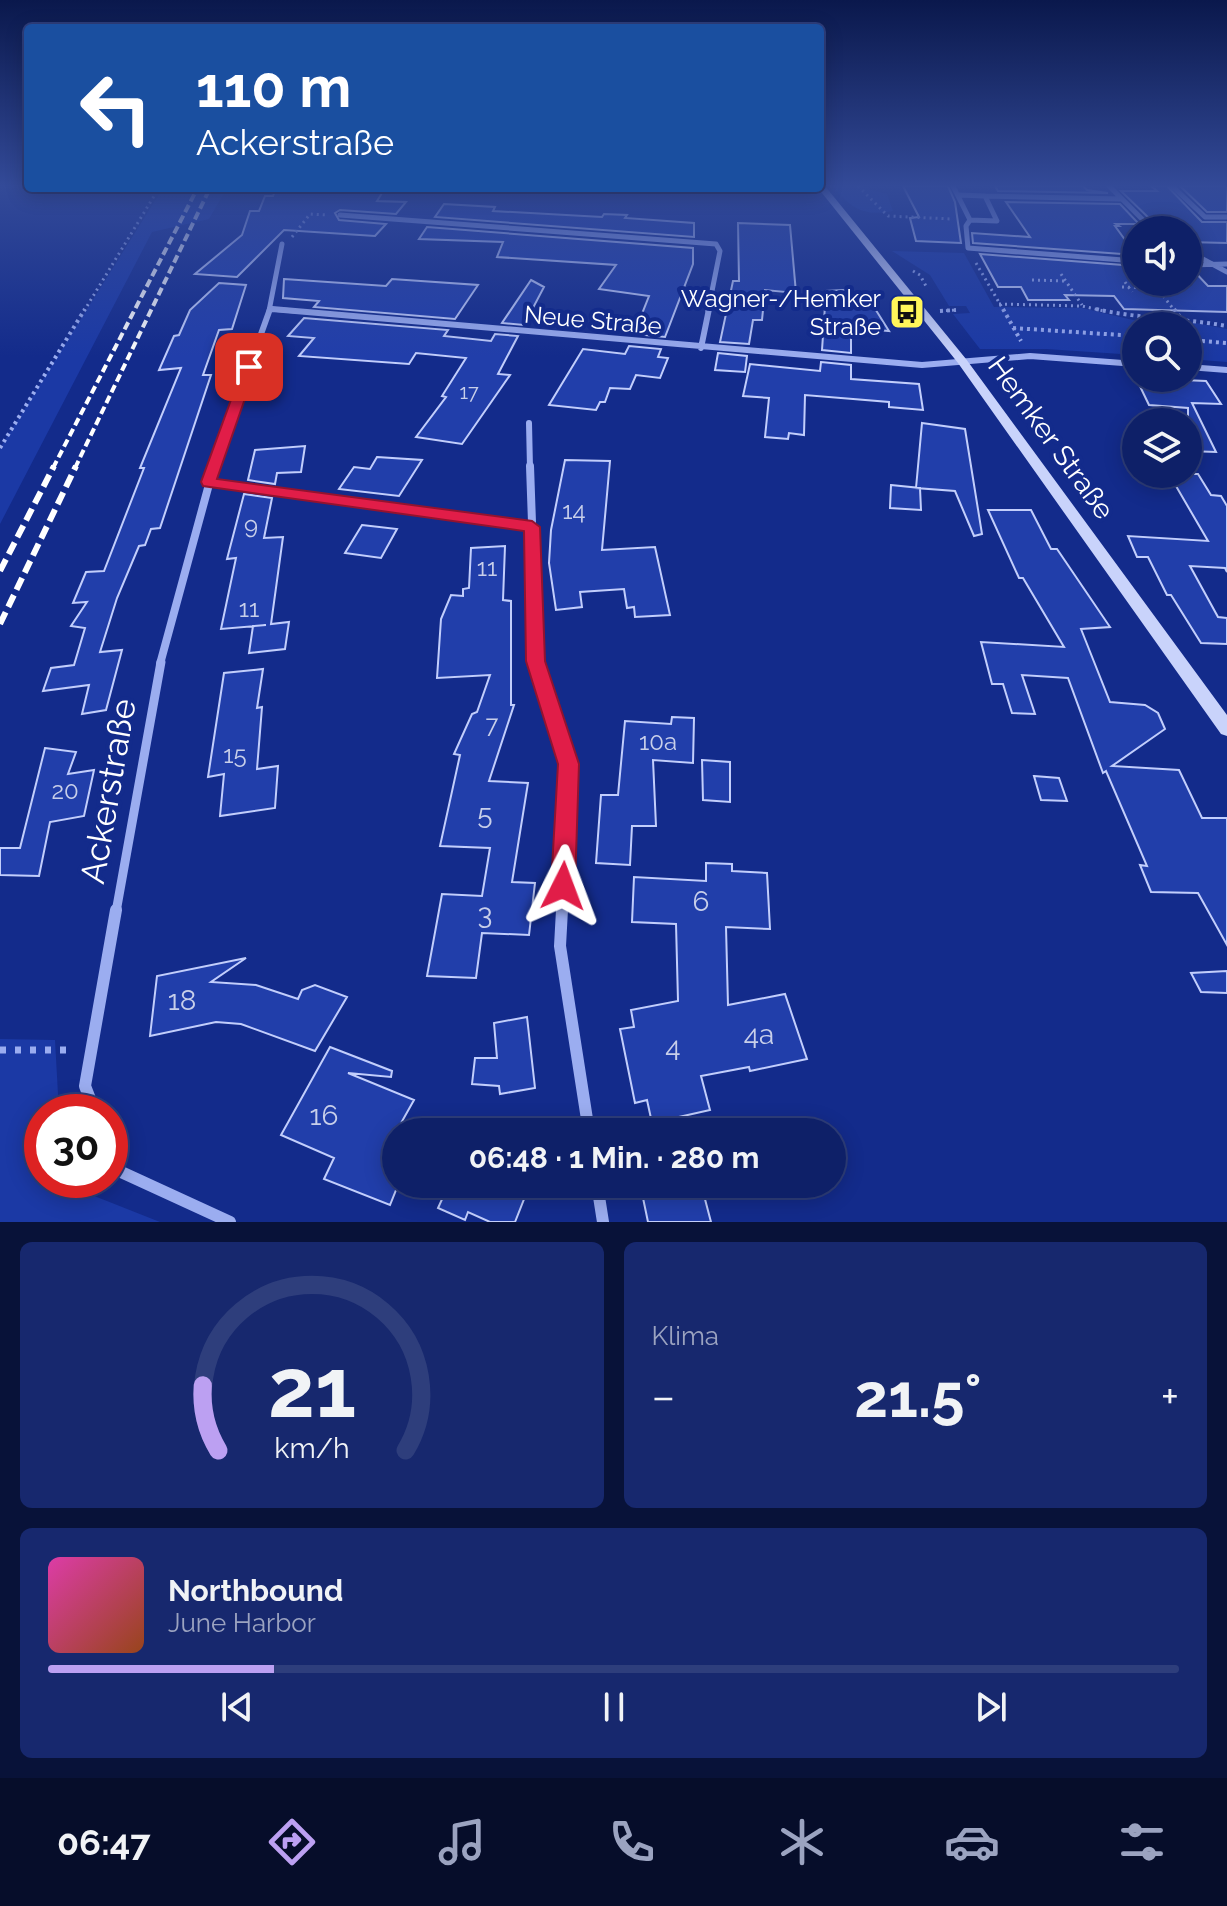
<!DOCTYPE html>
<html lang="de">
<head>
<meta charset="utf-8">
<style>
  :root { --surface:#0e2068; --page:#17286e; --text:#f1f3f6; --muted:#9ba3c0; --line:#2e3e7c; --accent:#bca0f2 }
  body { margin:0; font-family:Raleway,sans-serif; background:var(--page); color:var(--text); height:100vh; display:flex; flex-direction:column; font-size:30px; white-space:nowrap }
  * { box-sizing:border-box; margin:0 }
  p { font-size:26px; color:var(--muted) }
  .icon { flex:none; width:44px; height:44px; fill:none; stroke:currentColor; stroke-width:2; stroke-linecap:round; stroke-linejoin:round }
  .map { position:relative; height:1222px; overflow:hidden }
  .drawer { display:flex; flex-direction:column; gap:20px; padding:20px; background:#081239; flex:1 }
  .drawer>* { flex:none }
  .banner { position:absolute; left:24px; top:24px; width:800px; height:168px; border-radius:8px; box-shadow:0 4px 20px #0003,0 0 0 2px var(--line); background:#1a4fa0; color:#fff; overflow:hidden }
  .controls { position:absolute; left:1122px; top:216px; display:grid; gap:16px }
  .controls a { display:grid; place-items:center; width:80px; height:80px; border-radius:50%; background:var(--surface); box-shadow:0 4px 20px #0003,0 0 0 2px var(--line); font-size:40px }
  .speed { position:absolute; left:24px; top:1094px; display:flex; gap:16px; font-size:40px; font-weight:700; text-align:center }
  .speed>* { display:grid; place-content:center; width:104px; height:104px; border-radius:50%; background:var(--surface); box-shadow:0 4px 20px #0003,0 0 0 2px var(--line); line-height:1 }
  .speed .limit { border:12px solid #d22; background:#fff; color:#111 }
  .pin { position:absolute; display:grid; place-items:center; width:68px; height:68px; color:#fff; margin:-34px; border-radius:16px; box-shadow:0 4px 12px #0006 }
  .me { position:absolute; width:88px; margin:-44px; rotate:3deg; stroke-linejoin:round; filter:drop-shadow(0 0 6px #0008) }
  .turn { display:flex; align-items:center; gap:28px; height:168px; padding:0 40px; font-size:36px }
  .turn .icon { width:104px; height:104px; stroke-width:2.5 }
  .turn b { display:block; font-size:56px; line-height:68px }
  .big { font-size:60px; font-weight:700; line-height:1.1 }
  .drawer .card { flex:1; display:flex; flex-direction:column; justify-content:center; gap:12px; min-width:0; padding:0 28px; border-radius:12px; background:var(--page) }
  .drawer .dial { align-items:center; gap:0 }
  .dial svg { height:208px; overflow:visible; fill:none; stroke:var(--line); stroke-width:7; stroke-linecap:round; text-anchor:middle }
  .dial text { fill:var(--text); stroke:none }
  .song { display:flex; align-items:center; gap:24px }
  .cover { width:96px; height:96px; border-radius:12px; background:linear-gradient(135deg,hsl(320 70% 55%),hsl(20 70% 35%)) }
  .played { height:8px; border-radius:4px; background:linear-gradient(90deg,var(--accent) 20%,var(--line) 20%) }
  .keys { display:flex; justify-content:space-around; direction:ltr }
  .heat { display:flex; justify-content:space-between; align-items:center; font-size:44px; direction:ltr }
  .drawer .tiles { flex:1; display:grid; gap:20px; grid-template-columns:1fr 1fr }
  .card:last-child { grid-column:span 2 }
  .trip { position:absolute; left:382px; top:1118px; width:464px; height:80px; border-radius:40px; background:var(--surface); box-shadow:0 4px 20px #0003,0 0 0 2px var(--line); font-weight:700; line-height:80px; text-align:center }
  .menu { display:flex; height:128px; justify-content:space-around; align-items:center; background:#060d2a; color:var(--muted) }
  .menu .icon { width:56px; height:56px }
  .menu .current { color:var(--accent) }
  .menu b { font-size:36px; color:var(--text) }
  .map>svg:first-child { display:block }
  .green { fill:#1b39a5 }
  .building { fill:#213eaa; stroke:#c2cefc; stroke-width:2 }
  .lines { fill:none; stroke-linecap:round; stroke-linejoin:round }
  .path-far2 { stroke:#9badf0; stroke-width:3; stroke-dasharray:2 4; stroke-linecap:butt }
  .path-far1 { stroke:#9badf0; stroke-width:4; stroke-dasharray:3 4; stroke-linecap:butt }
  .path { stroke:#9badf0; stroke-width:7; stroke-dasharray:6 9; stroke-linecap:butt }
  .street-far4 { stroke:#9badf0; stroke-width:5 }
  .street-far3 { stroke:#9badf0; stroke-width:6 }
  .street-far2 { stroke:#9badf0; stroke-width:8 }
  .street-far1 { stroke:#9badf0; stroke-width:9 }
  .street { stroke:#9badf0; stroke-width:12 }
  .secondary { fill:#c9d3fb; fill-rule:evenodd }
  .rail-far1 { stroke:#fff; stroke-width:4; stroke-dasharray:8 4; stroke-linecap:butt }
  .rail { stroke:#fff; stroke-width:6; stroke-dasharray:13 6; stroke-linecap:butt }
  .route { fill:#e11d48; stroke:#92132f; stroke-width:2 }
  .labels { text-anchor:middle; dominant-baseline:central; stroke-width:8; stroke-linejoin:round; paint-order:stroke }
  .far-number-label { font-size:20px; fill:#c8cfea }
  .far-poi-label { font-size:24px; fill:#fff; stroke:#132b8b; text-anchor:end }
  .far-street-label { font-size:24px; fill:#fff; stroke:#132b8b }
  .number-label { font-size:24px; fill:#c8cfea }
  .street-label { font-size:28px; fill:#fff; stroke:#132b8b }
  .near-number-label { font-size:28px; fill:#c8cfea }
  .near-street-label { font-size:34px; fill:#fff; stroke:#132b8b }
</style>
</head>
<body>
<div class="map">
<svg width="1227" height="1222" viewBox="0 0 1227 1222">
  <rect width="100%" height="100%" fill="#132b8b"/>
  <path class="green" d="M 833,186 L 864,186 L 867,189 L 887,194 L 893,211 C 864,217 850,208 833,186 Z
    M 163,188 L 227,188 L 209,219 L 152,232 L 0,524 L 0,448 Z
    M 892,251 L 964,253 L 994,307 L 1082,308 L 1133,320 L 1185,321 L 1227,329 L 1227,362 L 1188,359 L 1188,326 L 1136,326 L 1136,355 L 1046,349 L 980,349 L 953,314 L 970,313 L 966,306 L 949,306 L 930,275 Z
    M 0,1039 L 55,1040 L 59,1112 L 42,1112 L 42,1180 L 68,1180 L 69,1186 L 160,1222 L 0,1222 Z"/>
  <path class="building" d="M 903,186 L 948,186 L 955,202 L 961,243 L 916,241 L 910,218 L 919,217 Z
    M 995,186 L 1083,186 L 1087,190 L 1108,193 L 998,191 Z
    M 1151,186 L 1167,186 L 1202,222 L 1227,222 L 1227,243 L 1188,242 L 1188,225 L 1155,224 L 1121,191 L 1157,191 Z
    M 1180,186 L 1227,186 L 1227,212 L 1207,212 Z
    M 276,188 L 297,188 L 295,193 L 374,191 L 374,193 L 382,193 L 377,201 L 406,202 L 396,214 L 340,210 L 335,213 L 339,220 L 386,224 L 375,236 L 284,230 L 237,277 L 195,274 L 242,235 L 250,211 L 259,211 L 265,196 L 273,196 Z
    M 1006,202 L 1120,204 L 1139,224 L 1116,224 L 1119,226 L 1115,226 L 1136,255 L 973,243 L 972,233 L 1030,237 Z
    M 444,204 L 495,207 L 493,211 L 602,217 L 604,214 L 627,215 L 625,218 L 694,223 L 694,237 L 435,217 Z
    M 738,223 L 790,225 L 796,293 L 765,290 L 762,320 L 753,320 L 749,344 L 720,342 L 733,281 L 739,281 Z
    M 427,227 L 693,248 L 693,264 L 665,337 L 634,334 L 649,296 L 599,289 L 616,265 L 497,257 L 503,242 L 419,239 Z
    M 980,254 L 1136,266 L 1136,282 L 1188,282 L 1188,270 L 1193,270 L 1208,286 L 1227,286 L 1227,312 L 1124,309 L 1114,296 L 1065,295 L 1069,300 L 1028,300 L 1021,287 L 998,287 Z
    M 284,279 L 386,286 L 392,279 L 478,285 L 455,319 L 314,307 L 319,301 L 283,298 Z
    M 531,280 L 544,287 L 524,325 L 502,323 Z
    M 219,283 L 246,285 L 232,329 L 219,330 L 203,375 L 211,375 L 160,528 L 151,529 L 145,545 L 139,546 L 117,598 L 100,652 L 122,650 L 106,710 L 82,714 L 89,685 L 43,691 L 51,668 L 74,665 L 85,628 L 71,626 L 87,602 L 73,603 L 86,572 L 104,571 L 144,468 L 140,468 L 181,368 L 159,370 L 174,336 L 179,335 L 190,310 Z
    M 843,290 L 869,299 L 889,331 L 856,328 L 855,336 L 851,336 L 851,353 L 822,350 L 826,291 Z
    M 304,318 L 448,330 L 444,336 L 491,341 L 495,334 L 518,336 L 498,374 L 510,375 L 462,444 L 416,437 L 446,397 L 442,396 L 466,358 L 416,353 L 409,364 L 299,356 L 314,338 L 288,336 Z
    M 629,346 L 661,349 L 658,357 L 668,358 L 660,378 L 636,375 L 630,389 L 610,388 L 605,402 L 600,402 L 596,410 L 549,405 L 583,349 L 625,354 Z
    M 718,353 L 747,356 L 745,372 L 715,370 Z
    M 821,362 L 851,365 L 851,379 L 919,384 L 923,410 L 889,407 L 889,402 L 805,395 L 804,435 L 789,433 L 788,439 L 765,437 L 769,398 L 743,396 L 750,364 L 820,371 Z
    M 1136,378 L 1206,381 L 1221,404 L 1192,403 L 1216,452 L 1188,451 L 1188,408 L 1149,405 Z
    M 922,423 L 965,429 L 982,534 L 974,536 L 955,491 L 916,488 Z
    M 305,446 L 301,472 L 277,473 L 275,484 L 248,480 L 255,450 Z
    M 377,457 L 422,460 L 399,496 L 339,489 L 354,467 L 370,469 Z
    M 565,460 L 610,461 L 602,550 L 655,547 L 670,615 L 635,617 L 634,607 L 627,608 L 624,589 L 580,592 L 582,607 L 556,610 L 549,563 L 551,530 Z
    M 1169,474 L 1198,474 L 1211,495 L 1221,496 L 1227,506 L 1227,572 L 1225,568 L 1190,566 L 1218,617 L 1227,618 L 1227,644 L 1201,643 L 1171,595 L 1167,595 L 1148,557 L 1137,557 L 1128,536 L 1208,541 Z
    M 891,485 L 920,488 L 921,510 L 890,508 Z
    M 244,494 L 272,498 L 264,538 L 283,537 L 271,624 L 289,622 L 285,649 L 249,653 L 253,626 L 266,625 L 221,629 L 236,558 L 227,559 Z
    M 988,510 L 1031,510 L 1051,549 L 1057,549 L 1110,627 L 1081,629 L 1110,702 L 1145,705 L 1158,713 L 1165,729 L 1112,766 L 1179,770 L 1202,818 L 1227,818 L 1227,945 L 1198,893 L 1151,892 L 1140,865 L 1147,866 L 1106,771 L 1103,773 L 1068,678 L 1022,675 L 1035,714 L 1012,713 L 1003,684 L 992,684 L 981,642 L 1064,647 L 1023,578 L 1019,578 Z
    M 362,525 L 397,529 L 381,558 L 345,553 Z
    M 505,546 L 503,600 L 511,601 L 511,705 L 514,705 L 489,781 L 528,783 L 512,882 L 535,883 L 529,935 L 482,933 L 476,978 L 427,976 L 442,894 L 482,896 L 490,848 L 440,846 L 460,755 L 454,754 L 472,714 L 477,712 L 490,675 L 437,678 L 441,619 L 451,595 L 463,596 L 463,589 L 469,588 L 471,548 Z
    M 263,669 L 257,708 L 262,707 L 257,769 L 278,766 L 275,808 L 220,816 L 224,774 L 208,777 L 224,673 Z
    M 672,717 L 694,718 L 693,763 L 653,760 L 656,826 L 632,826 L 630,865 L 596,863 L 601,795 L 618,795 L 625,721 L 671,724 Z
    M 45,748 L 76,752 L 68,774 L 94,770 L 84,816 L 50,822 L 39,876 L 0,875 L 0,848 L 20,848 Z
    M 702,760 L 730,762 L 730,802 L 703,800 Z
    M 1034,776 L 1059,778 L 1067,801 L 1041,800 Z
    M 706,863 L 732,864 L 732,871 L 767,873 L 770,929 L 726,927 L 728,1005 L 785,994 L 807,1059 L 750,1071 L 749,1067 L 701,1076 L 710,1110 L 652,1123 L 647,1100 L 635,1103 L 620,1029 L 634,1027 L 631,1010 L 678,1001 L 676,924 L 632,922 L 634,877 L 706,881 Z
    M 246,958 L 211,982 L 256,985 L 298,999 L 302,990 L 315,985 L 347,997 L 315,1051 L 241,1024 L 216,1022 L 150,1036 L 157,976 Z
    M 1227,971 L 1227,993 L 1201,992 L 1191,973 Z
    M 527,1017 L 535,1088 L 500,1094 L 499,1086 L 472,1084 L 475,1058 L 497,1058 L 494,1023 Z
    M 330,1047 L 392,1071 L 391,1077 L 348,1073 L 414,1100 L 396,1132 L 396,1190 L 390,1205 L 324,1179 L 334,1158 L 281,1135 Z
    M 449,1184 L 530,1184 L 515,1222 L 490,1222 L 468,1212 L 465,1220 L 438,1208 Z
    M 701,1184 L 711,1222 L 648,1222 L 643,1198 Z"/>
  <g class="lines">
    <path class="path-far2" d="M 858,186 L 888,216 L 952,219
      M 292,237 L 310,214 L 327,215
      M 976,263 L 1004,311
      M 913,271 L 920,275 L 927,288
      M 1061,274 L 1082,305
      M 1032,280 L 1066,281
      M 1125,282 L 1132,292
      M 1152,282 L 1175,311
      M 1122,287 L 1156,288
      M 999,304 L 1082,306 L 1104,311
      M 84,311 L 159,188
      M 940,311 L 956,310"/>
    <path class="path-far1" d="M 1003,309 L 1021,341
      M 1096,309 C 1139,319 1183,318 1227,326
      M 1174,309 L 1181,318
      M 940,311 L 956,310
      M 1013,328 L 1136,336
      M 1188,340 L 1227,343
      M 0,448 L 85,309"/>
    <path class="path" d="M 0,1050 L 74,1050"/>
    <path class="street-far4" d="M 953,186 L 970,220 L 997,221 L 985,196 L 959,195
      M 1109,186 L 1153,230
      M 1172,186 L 1205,217 L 1227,217
      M 985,196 L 1122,199
      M 340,215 L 716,244 L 720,251 L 708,311
      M 970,220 L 966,226 L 968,248 L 1136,261
      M 1188,251 L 1227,272
      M 1188,265 L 1227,264
      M 270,309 L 295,311
      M 269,311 L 282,244"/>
    <path class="street-far3" d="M 272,309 L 922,365 L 1030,356 L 1136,364
      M 701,348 L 709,309
      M 1188,367 L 1227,370
      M 529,423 L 530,468
      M 213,468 L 270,309"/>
    <path class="street-far2" d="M 530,466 L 537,664
      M 208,482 L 532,527
      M 160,664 L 214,466"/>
    <path class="street-far1" d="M 536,662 L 569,764 L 562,912
      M 116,912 L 161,662"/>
    <path class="street" d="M 562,910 L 560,946 L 589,1132
      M 95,1112 L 85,1086 L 116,910
      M 110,1148 L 119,1171 L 230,1222
      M 597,1184 L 603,1222"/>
    <path class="secondary" d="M 820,186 L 825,186 L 966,359 L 1227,715 L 1227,736 L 1221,734 L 958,363 L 818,188 Z"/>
    <path class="rail-far1" d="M 53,468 L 196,191
      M 75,468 L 210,188"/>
    <path class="rail" d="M 0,571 L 54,466
      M 0,624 L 76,466"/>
  </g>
  <linearGradient id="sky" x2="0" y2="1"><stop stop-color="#0a184c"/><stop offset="0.52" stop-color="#334a98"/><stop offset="1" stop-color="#334a98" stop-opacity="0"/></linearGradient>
  <rect width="1227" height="357" fill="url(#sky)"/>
  <path class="route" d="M 249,363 L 256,367 L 217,479 L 532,521 L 540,527 L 545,661 L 579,764 L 575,886 L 571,893 L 563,896 L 555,893 L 551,886 L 558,764 L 526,661 L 524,531 L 203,486 L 201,482 L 243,367 Z"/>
  <defs>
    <symbol id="bus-square" viewBox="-11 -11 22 22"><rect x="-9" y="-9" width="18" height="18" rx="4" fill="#fff65a" stroke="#132b8b"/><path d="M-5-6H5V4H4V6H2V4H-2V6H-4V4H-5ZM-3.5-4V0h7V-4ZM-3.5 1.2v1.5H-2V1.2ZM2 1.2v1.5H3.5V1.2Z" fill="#111"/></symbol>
  </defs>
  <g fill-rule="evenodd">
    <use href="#bus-square" x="887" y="292" width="40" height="40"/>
  </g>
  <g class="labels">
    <g class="far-number-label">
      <text x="469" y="392">17</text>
    </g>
    <g class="far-poi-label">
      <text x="881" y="298">Wagner-/Hemker<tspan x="881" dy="28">Straße</tspan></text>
    </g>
    <g class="far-street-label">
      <text transform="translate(593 320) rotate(5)">Neue Straße</text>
    </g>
    <g class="number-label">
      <text x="574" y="510">14</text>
      <text x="251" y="525">9</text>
      <text x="487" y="567">11</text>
      <text x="249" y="608">11</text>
      <text x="492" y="724">7</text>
      <text x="658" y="741">10a</text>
      <text x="235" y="754">15</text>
      <text x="65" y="790">20</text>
    </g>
    <g class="street-label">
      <text transform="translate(1051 438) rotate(54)">Hemker Straße</text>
    </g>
    <g class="near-number-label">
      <text x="485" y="814">5</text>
      <text x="701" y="901">6</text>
      <text x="485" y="914">3</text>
      <text x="182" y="1000">18</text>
      <text x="759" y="1034">4a</text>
      <text x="673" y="1046">4</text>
      <text x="324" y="1115">16</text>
    </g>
    <g class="near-street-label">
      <text transform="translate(108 791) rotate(-80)">Ackerstraße</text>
    </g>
  </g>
</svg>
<div class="controls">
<a><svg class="icon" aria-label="sound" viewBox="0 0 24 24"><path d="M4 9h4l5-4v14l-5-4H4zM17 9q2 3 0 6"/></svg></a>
<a><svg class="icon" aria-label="search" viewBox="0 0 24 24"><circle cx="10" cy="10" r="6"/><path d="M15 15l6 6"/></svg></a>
<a><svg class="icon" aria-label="layers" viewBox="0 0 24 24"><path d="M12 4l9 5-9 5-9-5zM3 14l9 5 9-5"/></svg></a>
</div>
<div class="speed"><div class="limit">30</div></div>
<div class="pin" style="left:249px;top:367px;background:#d93025"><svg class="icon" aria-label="arrive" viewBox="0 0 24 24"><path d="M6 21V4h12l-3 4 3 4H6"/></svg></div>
<svg class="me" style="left:563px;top:886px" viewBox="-20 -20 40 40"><path d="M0-17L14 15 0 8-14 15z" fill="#e11d48" stroke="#fff" stroke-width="4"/></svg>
<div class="trip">06:48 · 1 Min. · 280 m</div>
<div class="banner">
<div class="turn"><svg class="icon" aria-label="left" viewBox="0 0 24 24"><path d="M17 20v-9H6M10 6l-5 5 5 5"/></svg><div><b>110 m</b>Ackerstraße</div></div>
</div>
</div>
<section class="drawer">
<div class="tiles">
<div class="card dial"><svg viewBox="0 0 100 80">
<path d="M14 69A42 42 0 1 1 86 69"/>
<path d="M14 69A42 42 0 0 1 8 44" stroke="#bca0f2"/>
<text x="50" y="56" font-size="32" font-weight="700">21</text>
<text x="50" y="72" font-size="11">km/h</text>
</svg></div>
<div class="card"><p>Klima</p>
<div class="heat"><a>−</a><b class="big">21.5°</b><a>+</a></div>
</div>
<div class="card">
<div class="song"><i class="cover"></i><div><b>Northbound</b><p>June Harbor</p></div></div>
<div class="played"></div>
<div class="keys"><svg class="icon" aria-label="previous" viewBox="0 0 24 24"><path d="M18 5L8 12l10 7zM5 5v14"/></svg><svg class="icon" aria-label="pause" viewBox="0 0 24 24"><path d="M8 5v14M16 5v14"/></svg><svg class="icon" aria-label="next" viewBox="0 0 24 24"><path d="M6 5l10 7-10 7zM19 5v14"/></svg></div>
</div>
</div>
</section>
<nav class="menu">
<b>06:47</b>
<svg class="icon current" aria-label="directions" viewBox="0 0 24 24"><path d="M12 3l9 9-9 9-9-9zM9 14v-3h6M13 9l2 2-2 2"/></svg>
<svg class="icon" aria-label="music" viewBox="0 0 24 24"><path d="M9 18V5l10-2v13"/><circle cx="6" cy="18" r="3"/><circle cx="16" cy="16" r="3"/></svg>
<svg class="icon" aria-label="phone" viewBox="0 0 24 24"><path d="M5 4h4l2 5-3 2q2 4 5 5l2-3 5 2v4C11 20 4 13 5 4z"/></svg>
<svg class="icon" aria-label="climate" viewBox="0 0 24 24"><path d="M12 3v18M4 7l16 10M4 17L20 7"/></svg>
<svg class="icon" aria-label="car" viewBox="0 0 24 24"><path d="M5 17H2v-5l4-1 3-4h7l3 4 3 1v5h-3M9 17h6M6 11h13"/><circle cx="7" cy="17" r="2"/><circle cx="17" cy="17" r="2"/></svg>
<svg class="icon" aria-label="filters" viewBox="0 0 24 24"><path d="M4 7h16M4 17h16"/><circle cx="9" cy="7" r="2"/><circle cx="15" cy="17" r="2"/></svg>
</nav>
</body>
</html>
